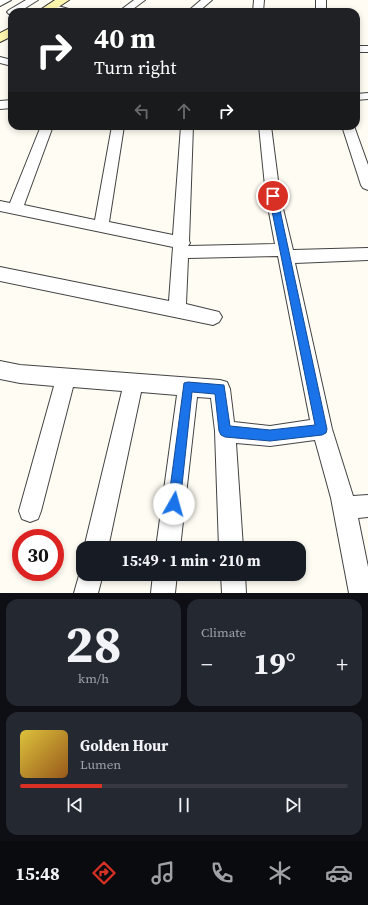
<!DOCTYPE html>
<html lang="en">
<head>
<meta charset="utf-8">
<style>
  :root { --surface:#171b24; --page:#242831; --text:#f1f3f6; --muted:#9ea1a6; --line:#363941; --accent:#d93025 }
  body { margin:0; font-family:"Source Serif 4",serif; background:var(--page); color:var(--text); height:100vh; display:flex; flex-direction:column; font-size:15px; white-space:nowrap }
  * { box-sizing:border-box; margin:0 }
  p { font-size:13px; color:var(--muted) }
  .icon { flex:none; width:22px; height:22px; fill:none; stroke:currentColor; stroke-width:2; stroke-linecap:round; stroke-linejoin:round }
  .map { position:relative; height:593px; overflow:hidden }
  .drawer { display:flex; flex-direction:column; gap:6px; padding:6px; background:#0d0f14; flex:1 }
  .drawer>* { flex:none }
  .top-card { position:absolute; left:8px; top:8px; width:352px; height:122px; border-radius:12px; box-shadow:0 2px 6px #0003; background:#202124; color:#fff; overflow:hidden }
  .speed { position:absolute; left:12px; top:529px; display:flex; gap:8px; font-size:20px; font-weight:700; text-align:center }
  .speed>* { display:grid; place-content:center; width:52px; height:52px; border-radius:50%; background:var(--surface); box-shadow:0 2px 6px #0003; line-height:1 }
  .speed .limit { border:6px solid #d22; background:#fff; color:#111 }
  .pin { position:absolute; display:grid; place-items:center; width:34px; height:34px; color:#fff; margin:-17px; border:2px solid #fff; border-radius:50%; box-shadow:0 1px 4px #0007 }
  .me { position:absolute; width:44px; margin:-22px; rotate:7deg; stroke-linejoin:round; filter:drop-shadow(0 0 3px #0008) }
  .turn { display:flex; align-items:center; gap:14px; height:84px; padding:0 20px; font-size:18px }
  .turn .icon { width:52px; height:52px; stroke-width:2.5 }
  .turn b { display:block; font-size:28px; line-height:34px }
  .lanes { display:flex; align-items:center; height:38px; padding:0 20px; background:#0003; justify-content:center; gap:20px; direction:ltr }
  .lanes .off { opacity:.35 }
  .big { font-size:30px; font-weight:700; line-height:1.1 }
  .drawer .card { flex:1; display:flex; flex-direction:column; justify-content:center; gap:6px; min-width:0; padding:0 14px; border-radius:12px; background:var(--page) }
  .drawer .dial { align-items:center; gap:0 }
  .dial b { font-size:52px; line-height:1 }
  .song { display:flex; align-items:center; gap:12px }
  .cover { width:48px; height:48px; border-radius:6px; background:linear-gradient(135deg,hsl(50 70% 55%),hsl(30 70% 35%)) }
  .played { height:4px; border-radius:2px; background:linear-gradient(90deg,var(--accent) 25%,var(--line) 25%) }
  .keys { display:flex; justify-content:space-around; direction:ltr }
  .heat { display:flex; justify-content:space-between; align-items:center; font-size:22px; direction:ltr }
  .drawer .tiles { flex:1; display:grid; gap:6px; grid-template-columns:1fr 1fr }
  .card:last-child { grid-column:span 2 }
  .trip { position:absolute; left:76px; top:541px; width:230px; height:40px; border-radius:12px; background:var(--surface); box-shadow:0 2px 6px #0003; font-weight:700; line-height:40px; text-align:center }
  .tabs { display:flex; height:64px; justify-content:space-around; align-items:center; background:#090b0e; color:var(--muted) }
  .tabs .icon { width:28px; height:28px }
  .tabs .active { color:var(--accent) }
  .tabs b { font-size:18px; color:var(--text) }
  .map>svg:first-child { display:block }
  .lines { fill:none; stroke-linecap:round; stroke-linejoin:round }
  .street-casing { stroke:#434343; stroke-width:2 }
  .secondary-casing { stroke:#323232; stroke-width:2 }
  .street { fill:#fff; fill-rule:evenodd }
  .secondary { fill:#fff6ae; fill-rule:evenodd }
  .route { fill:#1a73e8; stroke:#114b97 }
</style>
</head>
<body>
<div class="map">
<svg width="368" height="593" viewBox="0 0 368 593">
  <rect width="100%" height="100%" fill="#fffdf3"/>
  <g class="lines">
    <defs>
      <path id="street" d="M 0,0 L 11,0 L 0,6 Z
        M 26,0 L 38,0 L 19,12 L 12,12 L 12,15 L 9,14 L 7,12 L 9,10 Z
        M 134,0 L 145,0 L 129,12 L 118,12 Z
        M 201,0 L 212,0 L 198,12 L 187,12 Z
        M 254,0 L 264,0 L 263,12 L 253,12 Z
        M 316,0 L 326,0 L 326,12 L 316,12 Z
        M 51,4 L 72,10 L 74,12 C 65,12 53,13 46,7 L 48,5 Z
        M 356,46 L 368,46 L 368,52 L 356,52 Z
        M 0,57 L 12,60 L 12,66 L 0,63 Z
        M 368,93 L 368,99 L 356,100 L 356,94 Z
        M 12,100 L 12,108 L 0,109 L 0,101 Z
        M 41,126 L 53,126 L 24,205 L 95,220 L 112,126 L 124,126 L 109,222 L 173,235 L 181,126 L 193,126 L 189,241 L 190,243 L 188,246 L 275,244 L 266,196 L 259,126 L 271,126 L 280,196 L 293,250 L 368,248 L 368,260 L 295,263 L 332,429 L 353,496 L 368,495 L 368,517 L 358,518 L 368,567 L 368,593 L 349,593 L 331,498 L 315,440 L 270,446 L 236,443 L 243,548 L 219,548 L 215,431 L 211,398 L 197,397 L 180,548 L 156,548 L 177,395 L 141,392 L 108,548 L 84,548 L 122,391 L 73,387 L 41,511 L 38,519 L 30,522 L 22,519 L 19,511 L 54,386 L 20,383 L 0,379 L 0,361 L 20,365 L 220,380 L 227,382 L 230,389 L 234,422 L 270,426 L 310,420 L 278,256 L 188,258 L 186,304 L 219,312 L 222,317 L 219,322 L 213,325 L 0,281 L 0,267 L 169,301 L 173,247 L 0,211 L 0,201 L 10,203 Z
        M 342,126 L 354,126 L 368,165 L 368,190 L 363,188 L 361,185 Z
        M 82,565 L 83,574 L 103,574 L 98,593 L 74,593 Z
        M 153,574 L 177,574 L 175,593 L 151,593 Z
        M 221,574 L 245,574 L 246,593 L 222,593 Z"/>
      <path id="secondary" d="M 55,0 L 69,0 L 51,12 L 37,12 Z
        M 12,27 L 12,36 L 0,42 L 0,33 Z"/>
    </defs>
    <use href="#street" class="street-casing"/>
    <use href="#secondary" class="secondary-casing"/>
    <use href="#street" class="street"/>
    <use href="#secondary" class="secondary"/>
  </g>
  <path class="route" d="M 273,193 L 277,196 L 327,429 L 326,433 L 322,435 L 270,441 L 225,437 L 221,435 L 219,431 L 215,394 L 192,392 L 180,504 L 178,508 L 174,510 L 169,508 L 168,504 L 184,383 L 188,382 L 224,385 L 230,426 L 270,430 L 315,425 L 269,196 Z"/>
</svg>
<div class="speed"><div class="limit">30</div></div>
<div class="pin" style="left:273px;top:196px;background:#d93025"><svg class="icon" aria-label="arrive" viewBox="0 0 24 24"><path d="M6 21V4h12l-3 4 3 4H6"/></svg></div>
<svg class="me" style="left:174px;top:504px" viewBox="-20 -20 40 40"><circle r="19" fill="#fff"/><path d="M0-13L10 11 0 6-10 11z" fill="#1a73e8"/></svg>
<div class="trip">15:49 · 1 min · 210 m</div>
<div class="top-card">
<div class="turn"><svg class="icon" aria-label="right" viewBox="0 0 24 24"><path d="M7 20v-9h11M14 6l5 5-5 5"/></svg><div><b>40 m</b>Turn right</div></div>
<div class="lanes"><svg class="icon off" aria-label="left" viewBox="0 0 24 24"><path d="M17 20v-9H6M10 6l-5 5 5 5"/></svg><svg class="icon off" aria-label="ahead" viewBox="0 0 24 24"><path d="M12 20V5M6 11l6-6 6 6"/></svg><svg class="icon" aria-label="right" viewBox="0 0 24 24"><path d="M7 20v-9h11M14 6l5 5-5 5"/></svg></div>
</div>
</div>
<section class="drawer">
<div class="tiles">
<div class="card dial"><b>28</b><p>km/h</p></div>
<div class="card"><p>Climate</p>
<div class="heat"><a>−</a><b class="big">19°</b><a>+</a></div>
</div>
<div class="card">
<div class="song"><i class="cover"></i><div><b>Golden Hour</b><p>Lumen</p></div></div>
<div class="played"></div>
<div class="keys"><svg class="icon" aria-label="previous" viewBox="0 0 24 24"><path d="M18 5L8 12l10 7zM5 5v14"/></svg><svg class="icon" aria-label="pause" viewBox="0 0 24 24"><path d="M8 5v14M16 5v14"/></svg><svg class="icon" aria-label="next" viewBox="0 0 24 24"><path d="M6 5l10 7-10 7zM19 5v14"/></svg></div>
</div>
</div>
</section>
<nav class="tabs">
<b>15:48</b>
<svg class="icon active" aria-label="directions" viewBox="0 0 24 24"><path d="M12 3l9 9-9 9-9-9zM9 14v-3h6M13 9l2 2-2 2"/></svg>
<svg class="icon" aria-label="music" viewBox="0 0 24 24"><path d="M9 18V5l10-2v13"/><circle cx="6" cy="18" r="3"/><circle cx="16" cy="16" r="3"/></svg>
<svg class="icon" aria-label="phone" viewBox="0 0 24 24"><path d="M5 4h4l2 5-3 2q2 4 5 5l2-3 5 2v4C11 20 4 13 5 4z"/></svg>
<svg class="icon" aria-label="climate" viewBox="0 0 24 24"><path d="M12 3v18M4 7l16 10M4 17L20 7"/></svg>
<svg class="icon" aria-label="car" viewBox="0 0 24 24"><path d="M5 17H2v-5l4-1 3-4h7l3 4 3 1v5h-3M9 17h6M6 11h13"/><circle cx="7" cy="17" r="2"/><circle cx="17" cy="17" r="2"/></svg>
</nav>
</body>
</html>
